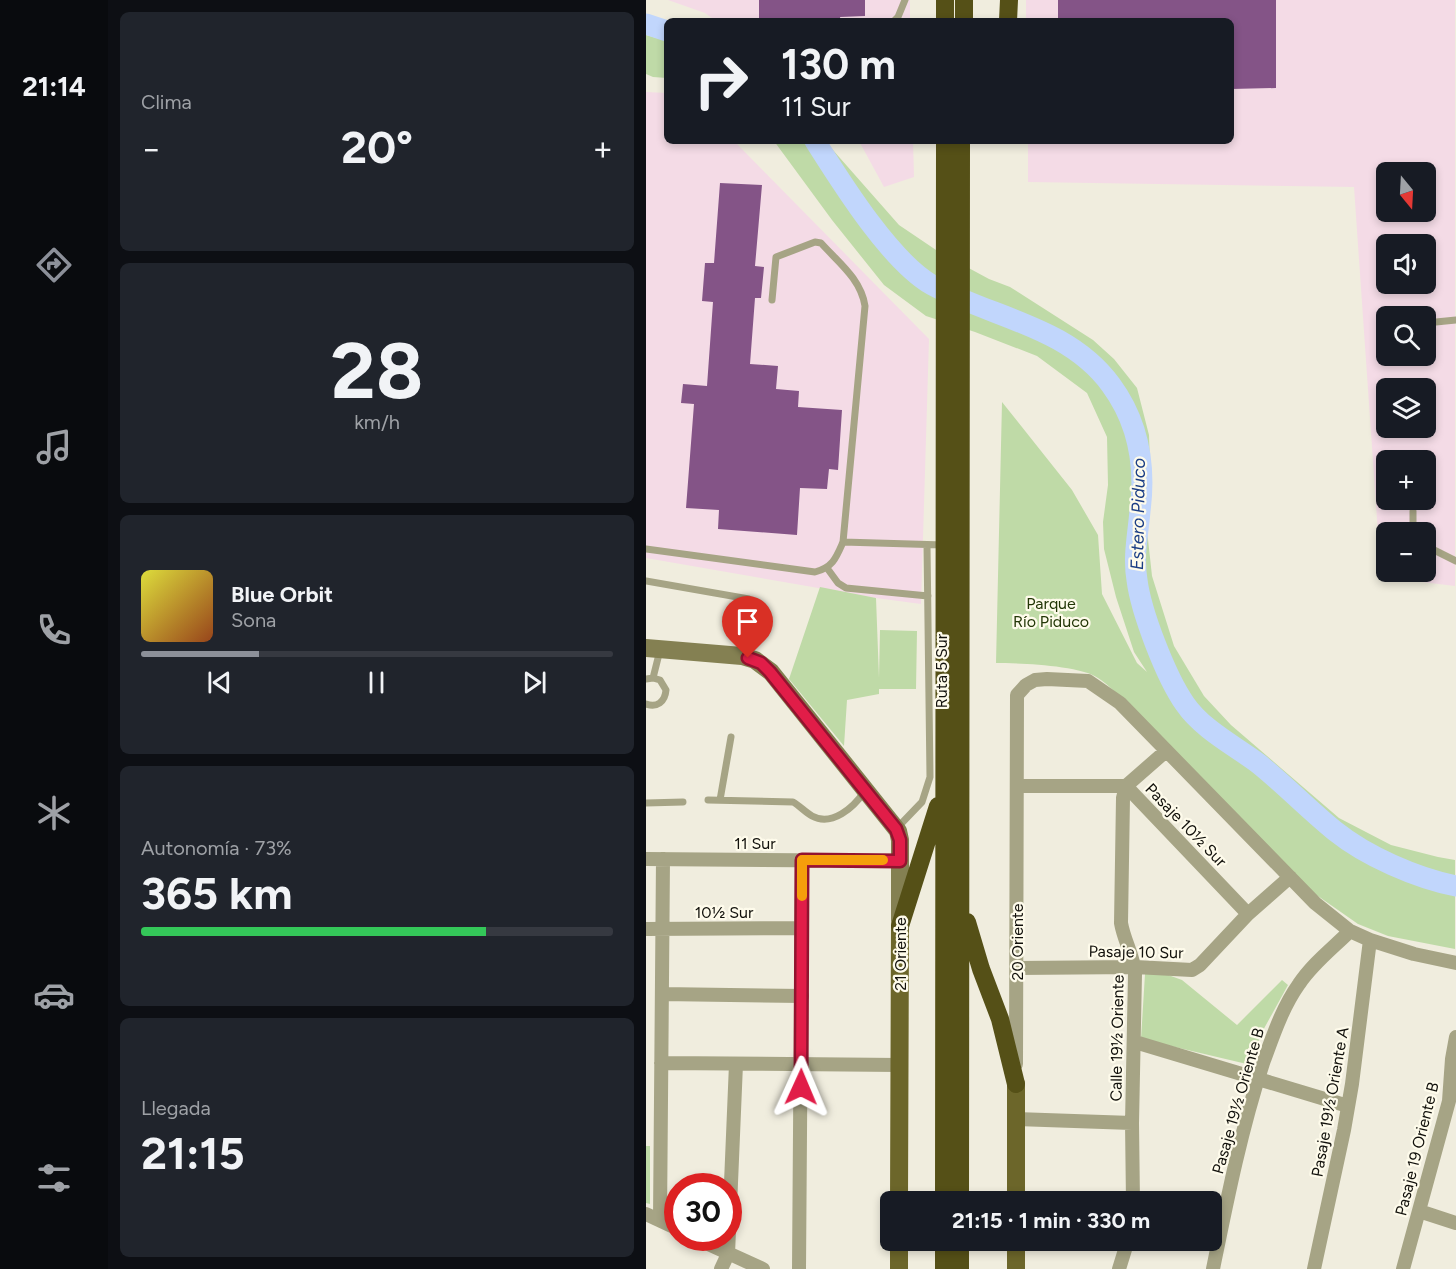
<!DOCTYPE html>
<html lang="es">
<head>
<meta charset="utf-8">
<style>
  :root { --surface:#171b24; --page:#20242c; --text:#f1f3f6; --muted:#9ea1a6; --line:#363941; --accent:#8c9099 }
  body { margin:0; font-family:Figtree,sans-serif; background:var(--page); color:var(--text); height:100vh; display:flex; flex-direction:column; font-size:22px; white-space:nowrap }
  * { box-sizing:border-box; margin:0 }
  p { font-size:20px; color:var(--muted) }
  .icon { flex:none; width:33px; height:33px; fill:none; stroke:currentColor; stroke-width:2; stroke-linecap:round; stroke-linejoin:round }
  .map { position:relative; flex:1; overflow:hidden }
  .sheet { display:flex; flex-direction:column; gap:12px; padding:12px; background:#0d0f14; width:538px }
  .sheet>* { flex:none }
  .banner { position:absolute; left:18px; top:18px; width:570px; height:126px; border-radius:9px; box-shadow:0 3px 9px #0003; background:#171b24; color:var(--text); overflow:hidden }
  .needle { width:39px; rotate:162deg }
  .fabs { position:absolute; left:730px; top:162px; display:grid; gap:12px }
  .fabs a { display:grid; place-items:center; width:60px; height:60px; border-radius:9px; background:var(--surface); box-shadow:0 3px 9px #0003; font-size:30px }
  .speed { position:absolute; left:18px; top:1173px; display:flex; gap:12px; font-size:30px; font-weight:700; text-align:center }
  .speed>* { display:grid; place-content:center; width:78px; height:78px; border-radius:50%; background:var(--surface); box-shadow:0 3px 9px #0003; line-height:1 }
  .speed .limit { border:9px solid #d22; background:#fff; color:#111 }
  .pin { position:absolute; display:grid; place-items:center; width:51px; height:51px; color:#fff; margin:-62px -26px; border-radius:50% 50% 50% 0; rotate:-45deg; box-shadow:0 0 6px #0007 }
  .pin .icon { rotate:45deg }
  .me { position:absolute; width:66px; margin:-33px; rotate:1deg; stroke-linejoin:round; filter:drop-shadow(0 0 4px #0008) }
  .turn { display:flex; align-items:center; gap:21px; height:126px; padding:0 18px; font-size:27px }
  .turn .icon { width:78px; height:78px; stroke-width:2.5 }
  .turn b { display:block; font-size:42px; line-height:51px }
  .big { font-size:45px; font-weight:700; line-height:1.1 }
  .sheet .widget { flex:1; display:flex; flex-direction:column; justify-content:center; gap:9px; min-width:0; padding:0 21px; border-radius:9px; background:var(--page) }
  .sheet .dial { align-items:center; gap:0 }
  .dial b { font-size:78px; line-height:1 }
  .song { display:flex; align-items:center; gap:18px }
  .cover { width:72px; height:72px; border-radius:9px; background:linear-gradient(135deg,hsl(60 70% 55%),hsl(20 70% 35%)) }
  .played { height:6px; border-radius:3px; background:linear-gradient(90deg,var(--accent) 25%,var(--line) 25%) }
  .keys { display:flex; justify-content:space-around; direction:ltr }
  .heat { display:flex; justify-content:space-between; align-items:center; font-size:33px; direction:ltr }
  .charge { height:9px; border-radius:4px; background:linear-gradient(90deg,#34c759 73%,var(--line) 0) }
  .trip { position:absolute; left:234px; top:1191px; width:342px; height:60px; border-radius:9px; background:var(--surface); box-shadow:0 3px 9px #0003; font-weight:700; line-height:60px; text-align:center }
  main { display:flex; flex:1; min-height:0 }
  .tabs { display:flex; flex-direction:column; width:108px; justify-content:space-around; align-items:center; background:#090b0e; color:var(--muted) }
  .tabs .icon { width:42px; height:42px }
  .tabs .current { color:var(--accent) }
  .tabs b { font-size:27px; color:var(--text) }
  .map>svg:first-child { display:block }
  .industrial { fill:#f4dbe6; fill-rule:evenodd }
  .green { fill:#bfdaa7 }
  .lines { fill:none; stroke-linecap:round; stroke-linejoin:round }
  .river { stroke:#c1d6fc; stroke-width:21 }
  .building { fill:#845487 }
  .lane { stroke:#a6a485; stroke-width:7 }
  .street { stroke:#a6a485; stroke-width:14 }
  .secondary { stroke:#848052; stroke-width:18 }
  .primary { stroke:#6c662a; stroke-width:18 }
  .highway { stroke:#555017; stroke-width:18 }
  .route-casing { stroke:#92132f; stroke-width:15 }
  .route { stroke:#e11d48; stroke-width:10 }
  .slow { stroke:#f59e0b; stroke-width:10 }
  .labels { text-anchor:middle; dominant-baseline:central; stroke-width:4.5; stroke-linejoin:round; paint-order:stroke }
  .park-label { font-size:16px; fill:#233707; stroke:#fefbeb }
  .street-label { font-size:16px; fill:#11100b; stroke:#fefbeb }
  .water-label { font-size:18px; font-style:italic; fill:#1b3e85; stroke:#fefbeb }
</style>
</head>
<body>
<main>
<nav class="tabs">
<b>21:14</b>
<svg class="icon current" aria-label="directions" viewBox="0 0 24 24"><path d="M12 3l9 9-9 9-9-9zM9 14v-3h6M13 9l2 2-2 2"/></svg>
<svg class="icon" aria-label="music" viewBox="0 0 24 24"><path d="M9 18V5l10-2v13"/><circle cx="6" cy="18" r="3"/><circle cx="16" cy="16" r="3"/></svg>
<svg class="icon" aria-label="phone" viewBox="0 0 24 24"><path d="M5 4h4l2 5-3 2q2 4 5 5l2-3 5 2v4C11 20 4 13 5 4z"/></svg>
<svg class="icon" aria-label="climate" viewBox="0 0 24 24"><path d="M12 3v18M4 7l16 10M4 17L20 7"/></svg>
<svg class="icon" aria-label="car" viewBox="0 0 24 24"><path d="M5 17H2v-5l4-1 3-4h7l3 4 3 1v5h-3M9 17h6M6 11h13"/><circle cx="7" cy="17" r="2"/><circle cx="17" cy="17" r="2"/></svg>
<svg class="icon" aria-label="filters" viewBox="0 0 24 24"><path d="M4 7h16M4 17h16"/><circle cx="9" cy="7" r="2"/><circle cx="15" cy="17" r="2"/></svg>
</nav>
<section class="sheet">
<div class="widget"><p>Clima</p>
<div class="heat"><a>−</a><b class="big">20°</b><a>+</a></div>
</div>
<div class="widget dial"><b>28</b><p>km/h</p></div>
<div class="widget">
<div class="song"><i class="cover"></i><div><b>Blue Orbit</b><p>Sona</p></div></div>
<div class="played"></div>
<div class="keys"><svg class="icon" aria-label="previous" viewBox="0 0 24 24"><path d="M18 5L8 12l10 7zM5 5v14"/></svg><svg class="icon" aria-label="pause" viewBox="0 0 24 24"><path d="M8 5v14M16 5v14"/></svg><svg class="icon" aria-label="next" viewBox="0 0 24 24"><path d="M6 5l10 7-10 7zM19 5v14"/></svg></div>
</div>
<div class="widget"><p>Autonomía · 73%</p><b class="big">365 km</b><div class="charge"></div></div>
<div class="widget"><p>Llegada</p><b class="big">21:15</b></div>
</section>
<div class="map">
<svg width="810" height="1269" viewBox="0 0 810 1269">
  <rect width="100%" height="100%" fill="#f0edde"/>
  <path class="industrial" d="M 22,0 L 264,0 L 264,21 L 70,21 L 59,13 Z
    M 380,0 L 809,0 L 809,586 L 735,577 L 708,187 L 382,182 L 382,141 L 585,141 L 585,21 L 380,21 ZM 741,172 L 780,172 L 780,212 L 741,212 ZM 741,244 L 780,244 L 780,284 L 741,284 ZM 741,316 L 780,316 L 780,356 L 741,356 ZM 741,388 L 780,388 L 780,428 L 741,428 ZM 741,460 L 780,460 L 780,500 L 741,500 ZM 741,532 L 780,532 L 780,572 L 741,572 Z
    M 0,92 L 21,93 L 21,141 L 88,141 L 283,339 L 275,604 L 230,598 L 0,558 Z
    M 213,141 L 267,141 L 268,177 L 238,187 Z"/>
  <path class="green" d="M 0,35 L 21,41 L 21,78 L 7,77 L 0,74 Z
    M 128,141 L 179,141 L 253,225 L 293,252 L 343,279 L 364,287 L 447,340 L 468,359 L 491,388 L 503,435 L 504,463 L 500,521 L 506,576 L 528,646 L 558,696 L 585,725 L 693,818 L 745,845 L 792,857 L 809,860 L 809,949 L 742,936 L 712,924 L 649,880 L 481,703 C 472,695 463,685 452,678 C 434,665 372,663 350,663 L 356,402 L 426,490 L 452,535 L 456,594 L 491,663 L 501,672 L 488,652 L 470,597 L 458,549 L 457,522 L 462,485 L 461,437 L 441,393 L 391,356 L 329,332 L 280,316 L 238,285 L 186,220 Z
    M 174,587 L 230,598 L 233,678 L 234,630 L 271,631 L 270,689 L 233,689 L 233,694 L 201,700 L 198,746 L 143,679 Z
    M 514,972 L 536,980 L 591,1025 L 636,980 L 642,985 L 615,1034 L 605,1065 L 495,1039 L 499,974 Z
    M 0,1146 L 4,1146 L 4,1204 L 0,1203 Z"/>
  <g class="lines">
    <path class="river" d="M 0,24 L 21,31
      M 169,141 C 195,182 244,261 286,285 C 346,318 422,326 465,385 C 493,423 500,465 494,511 C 492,534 487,557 491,580 C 495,612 520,677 539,704 C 556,729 589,746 613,764 C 639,785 663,810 689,831 C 720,856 770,878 810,886"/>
  </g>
  <path class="building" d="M 113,0 L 219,0 L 219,16 L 194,17 L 195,21 L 139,21 L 138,18 L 113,18 Z
    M 412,0 L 630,0 L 630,88 L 585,89 L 585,21 L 412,21 Z
    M 74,183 L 116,185 L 109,266 L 118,267 L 115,298 L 109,298 L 104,364 L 132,366 L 130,389 L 153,391 L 152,407 L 196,410 L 192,470 L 183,469 L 181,489 L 154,488 L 151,535 L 72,529 L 73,510 L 40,508 L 48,404 L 35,403 L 37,384 L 61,386 L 67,302 L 56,301 L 59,263 L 68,263 Z"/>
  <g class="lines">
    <path class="lane" d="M 248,21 L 252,17 L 259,0
      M 780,323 L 810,320
      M 734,327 L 741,326
      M 767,532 L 767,511
      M 197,542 L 298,545
      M 780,546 L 810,561
      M 0,549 L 169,572 C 187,567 190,558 197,542 L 219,306 C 215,279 192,262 175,243 L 169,242 L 130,257 L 126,300
      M 181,568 L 192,583 L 200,588 L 282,596
      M 0,581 L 103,599 L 105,604 L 90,640
      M 7,678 L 14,650
      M 0,679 L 7,678 L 14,680 L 20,690 C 19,702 11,708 0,704
      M 62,800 L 147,802 C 154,806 159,812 166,816 C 186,827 208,807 218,792
      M 74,800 L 85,737
      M 0,803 L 37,802
      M 251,828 L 276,802 L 284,777 L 281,545"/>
    <path class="street" d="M 371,786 L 480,786 L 602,914
      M 0,859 L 254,861
      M 0,929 L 156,928
      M 371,968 L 489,967 L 546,970 L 554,965 L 602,914 L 644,877
      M 16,994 L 156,996
      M 489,1042 L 702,1106
      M 15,1063 L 253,1065
      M 370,1064 L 371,695 L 380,685 L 389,680 L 401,679 L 442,681 L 474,703 L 669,903 L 704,931 L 724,940 L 768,954 L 810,963
      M 370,1119 L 486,1123
      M 487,1202 L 486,1123 L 489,974 C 488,956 478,941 475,923 L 477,798 L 480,786 L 520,751
      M 773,1211 L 810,1223
      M 0,1214 L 32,1229
      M 14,1220 L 17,859
      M 49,1238 L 117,1269
      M 75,1269 L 82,1254 L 90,1064
      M 153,1269 L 156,860
      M 473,1269 L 482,1240
      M 567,1269 C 581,1200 595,1130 617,1063 C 627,1036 636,1008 653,984 C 667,963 687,948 704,931
      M 668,1269 L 698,1130 L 706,1084 L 724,940
      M 757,1269 L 803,1101 L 806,1059 L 810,1037"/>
    <path class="secondary" d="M 0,648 L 96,656 L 109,660 L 125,672 L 252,831 L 254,840 L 254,921"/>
    <path class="primary" d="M 370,1084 L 370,1202
      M 253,1202 L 254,926
      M 370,1240 L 370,1269
      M 253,1269 L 253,1240"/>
    <path class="highway" d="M 299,21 L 299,0
      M 318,21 L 318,0
      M 362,21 L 363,0
      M 321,922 L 335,969 L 354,1019 L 370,1084
      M 254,926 L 292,806
      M 298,1202 L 299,141
      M 314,1202 L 315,141
      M 298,1269 L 298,1240
      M 314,1269 L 314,1240"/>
  </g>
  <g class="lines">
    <defs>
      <path id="route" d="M 102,658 L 115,663 L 124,672 L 250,829 L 254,840 L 254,861 L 156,860 L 155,1087"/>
    </defs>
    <use href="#route" class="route-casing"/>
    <use href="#route" class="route"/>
    <path class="slow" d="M 156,896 L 156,860 L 237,860"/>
  </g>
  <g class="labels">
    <g class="park-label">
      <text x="405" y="603">Parque<tspan x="405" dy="18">Río Piduco</tspan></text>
    </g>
    <g class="street-label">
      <text transform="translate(295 671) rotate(-90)">Ruta 5 Sur</text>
      <text transform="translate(540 825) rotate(46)">Pasaje 10½ Sur</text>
      <text x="109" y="843">11 Sur</text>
      <text x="78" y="912">10½ Sur</text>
      <text transform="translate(371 942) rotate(-90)">20 Oriente</text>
      <text transform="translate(490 952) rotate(1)">Pasaje 10 Sur</text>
      <text transform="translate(254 954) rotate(-90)">21 Oriente</text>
      <text transform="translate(471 1038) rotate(-89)">Calle 19½ Oriente</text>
      <text transform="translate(592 1101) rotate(-74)">Pasaje 19½ Oriente B</text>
      <text transform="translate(684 1102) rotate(-80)">Pasaje 19½ Oriente A</text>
      <text transform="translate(771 1149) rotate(-76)">Pasaje 19 Oriente B</text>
    </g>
    <g class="water-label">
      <text transform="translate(492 514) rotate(-89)">Estero Piduco</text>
    </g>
  </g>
</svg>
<div class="fabs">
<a><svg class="needle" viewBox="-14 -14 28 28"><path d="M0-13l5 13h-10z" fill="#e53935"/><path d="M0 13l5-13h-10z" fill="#9ea1a6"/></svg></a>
<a><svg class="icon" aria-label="sound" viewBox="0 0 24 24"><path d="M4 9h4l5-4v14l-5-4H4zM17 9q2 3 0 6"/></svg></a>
<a><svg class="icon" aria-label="search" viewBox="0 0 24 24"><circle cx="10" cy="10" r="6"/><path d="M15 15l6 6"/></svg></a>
<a><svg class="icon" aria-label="layers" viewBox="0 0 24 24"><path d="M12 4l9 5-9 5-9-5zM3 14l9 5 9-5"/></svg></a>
<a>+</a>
<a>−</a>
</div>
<div class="speed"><div class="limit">30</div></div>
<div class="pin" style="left:102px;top:658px;background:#d93025"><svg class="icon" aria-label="arrive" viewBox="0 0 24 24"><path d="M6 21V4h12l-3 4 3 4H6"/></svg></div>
<svg class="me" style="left:155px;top:1087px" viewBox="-20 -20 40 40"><path d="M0-17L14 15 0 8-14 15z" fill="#e11d48" stroke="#fff" stroke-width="4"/></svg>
<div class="trip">21:15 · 1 min · 330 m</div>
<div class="banner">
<div class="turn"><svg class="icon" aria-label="right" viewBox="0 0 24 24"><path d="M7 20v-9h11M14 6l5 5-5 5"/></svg><div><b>130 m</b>11 Sur</div></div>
</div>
</div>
</main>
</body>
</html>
